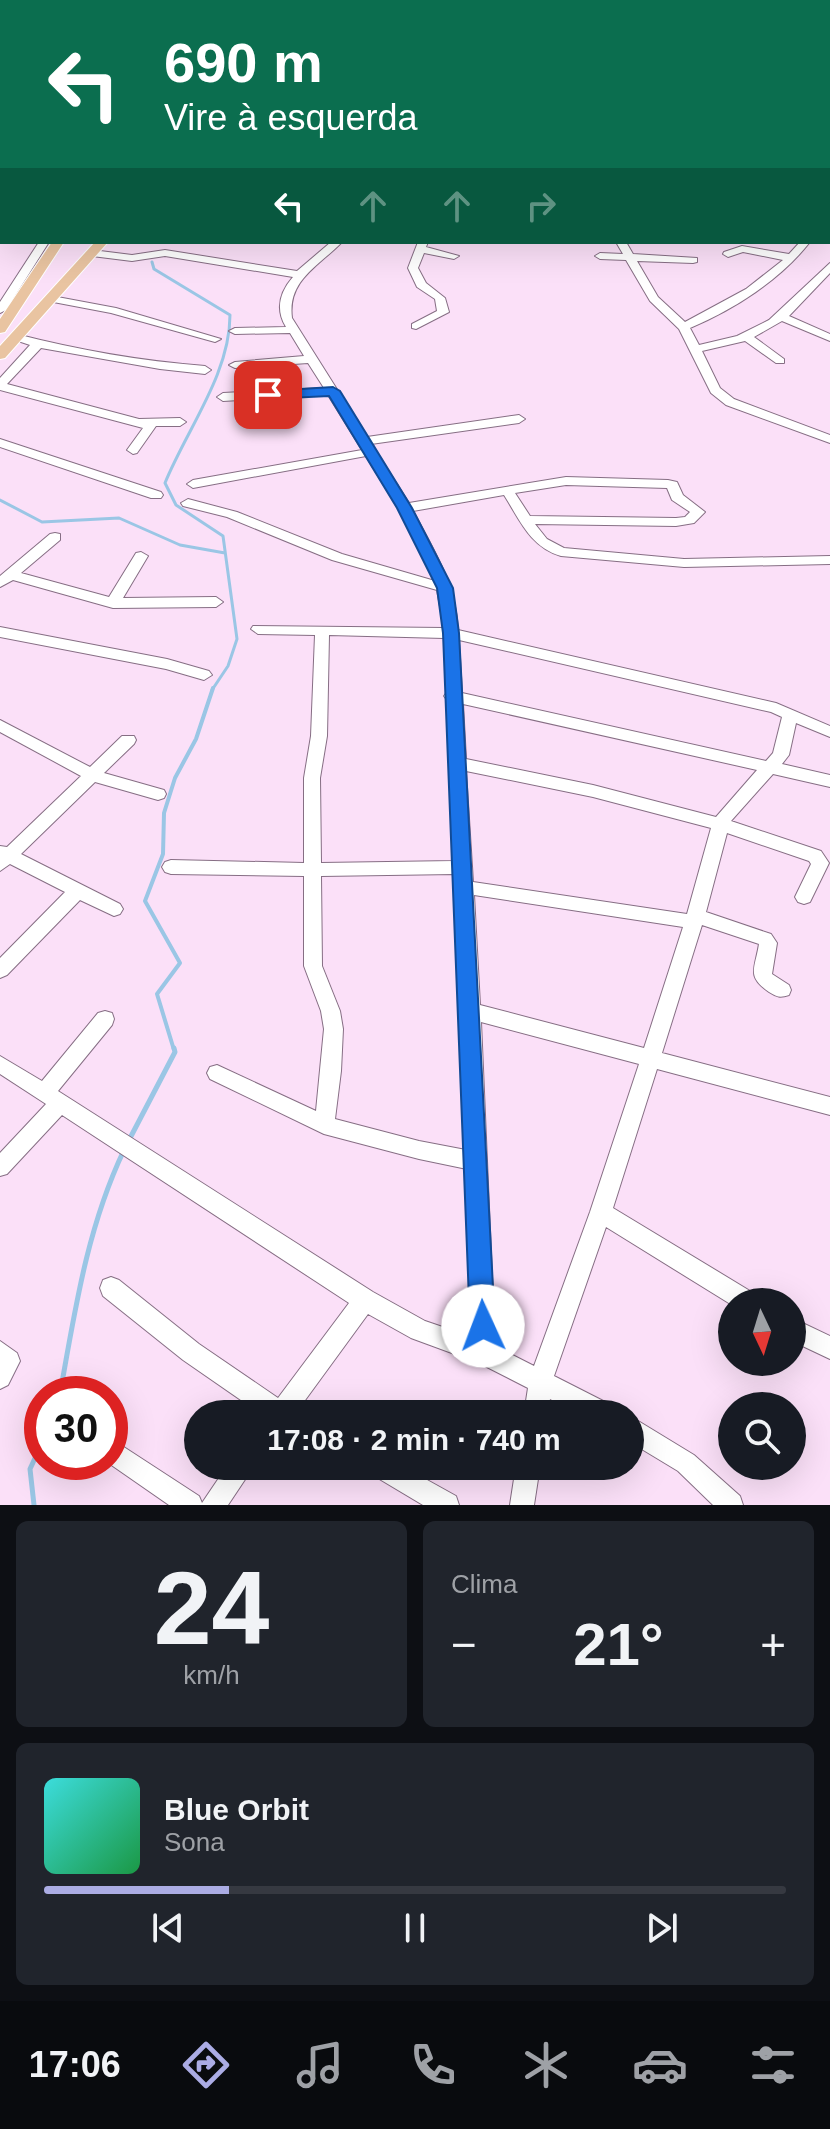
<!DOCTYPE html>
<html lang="pt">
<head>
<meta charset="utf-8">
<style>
  :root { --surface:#171b24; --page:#20242c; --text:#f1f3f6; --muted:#9ea1a6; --line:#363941; --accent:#abace4 }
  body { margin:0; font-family:Arial,sans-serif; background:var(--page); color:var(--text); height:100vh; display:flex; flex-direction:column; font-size:30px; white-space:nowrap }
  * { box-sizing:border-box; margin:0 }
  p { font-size:26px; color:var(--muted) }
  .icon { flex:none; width:44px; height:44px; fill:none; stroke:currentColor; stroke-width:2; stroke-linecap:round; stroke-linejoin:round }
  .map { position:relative; height:1505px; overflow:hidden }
  .side { display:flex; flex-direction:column; gap:16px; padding:16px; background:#0d0f14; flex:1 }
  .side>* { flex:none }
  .hud { position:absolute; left:0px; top:0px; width:830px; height:244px; box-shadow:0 8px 32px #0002; background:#0b6e4f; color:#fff; overflow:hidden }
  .needle { width:52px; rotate:176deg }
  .fabs { position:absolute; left:718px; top:1288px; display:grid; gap:16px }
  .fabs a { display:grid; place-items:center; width:88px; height:88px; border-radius:50%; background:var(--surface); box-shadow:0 8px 32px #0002; font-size:40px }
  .speed { position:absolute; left:24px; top:1376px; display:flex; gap:16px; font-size:40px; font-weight:700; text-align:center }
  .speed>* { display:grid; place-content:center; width:104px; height:104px; border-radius:50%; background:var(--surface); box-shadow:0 8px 32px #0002; line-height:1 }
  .speed .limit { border:12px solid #d22; background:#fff; color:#111 }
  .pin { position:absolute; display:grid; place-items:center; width:68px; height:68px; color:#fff; margin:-34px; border-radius:16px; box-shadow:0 4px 12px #0006 }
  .me { position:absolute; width:88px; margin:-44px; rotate:358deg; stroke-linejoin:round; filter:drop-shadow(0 0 6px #0008) }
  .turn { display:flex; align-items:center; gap:28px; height:168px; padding:0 32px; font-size:36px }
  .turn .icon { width:104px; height:104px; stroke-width:2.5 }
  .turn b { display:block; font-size:56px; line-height:68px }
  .lanes { display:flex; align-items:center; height:76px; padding:0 32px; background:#0003; justify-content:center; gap:40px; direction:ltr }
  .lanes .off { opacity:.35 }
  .big { font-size:60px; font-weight:600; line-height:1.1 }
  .side .card { flex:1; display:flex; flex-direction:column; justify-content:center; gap:12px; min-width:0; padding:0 28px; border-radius:12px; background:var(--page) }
  .side .dial { align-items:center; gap:0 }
  .dial b { font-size:104px; line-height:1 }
  .song { display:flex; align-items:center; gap:24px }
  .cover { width:96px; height:96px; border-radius:12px; background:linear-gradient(135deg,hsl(180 70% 55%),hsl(140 70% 35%)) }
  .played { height:8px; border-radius:4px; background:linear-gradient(90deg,var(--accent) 25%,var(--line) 25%) }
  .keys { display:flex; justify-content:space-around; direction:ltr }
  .heat { display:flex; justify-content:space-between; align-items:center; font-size:44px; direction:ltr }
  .side .tiles { flex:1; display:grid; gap:16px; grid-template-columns:1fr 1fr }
  .card:last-child { grid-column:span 2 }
  .trip { position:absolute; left:184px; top:1400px; width:460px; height:80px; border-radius:40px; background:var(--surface); box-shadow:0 8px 32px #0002; font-weight:600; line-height:80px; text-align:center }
  .tab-bar { display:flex; height:128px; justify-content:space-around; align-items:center; background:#090b0e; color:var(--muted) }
  .tab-bar .icon { width:56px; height:56px }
  .tab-bar .current { color:var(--accent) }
  .tab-bar b { font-size:36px; color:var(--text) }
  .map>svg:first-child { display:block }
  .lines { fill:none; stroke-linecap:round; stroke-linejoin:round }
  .stream-far2 { stroke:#9ac6e5; stroke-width:3 }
  .stream-far1 { stroke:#9ac6e5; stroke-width:4 }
  .stream { stroke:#9ac6e5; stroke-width:5 }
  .minor-casing { stroke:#866e84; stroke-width:2 }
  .major-casing { stroke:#fff; stroke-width:2 }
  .minor { fill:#fff; fill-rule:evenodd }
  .major { fill:#e9c4a1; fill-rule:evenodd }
  .route { fill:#1a73e8; stroke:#114b97; stroke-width:2 }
</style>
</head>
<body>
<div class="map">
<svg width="830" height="1505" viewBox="0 0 830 1505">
  <rect width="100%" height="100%" fill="#fbe0f8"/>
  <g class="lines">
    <path class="stream-far2" d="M 152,262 L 154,269 L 230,315 C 230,374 187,429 165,483 L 176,505 L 223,536 L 237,639 L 228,666 L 212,690
      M 0,500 L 42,522 L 119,518 L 180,545 L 225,553"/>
    <path class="stream-far1" d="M 174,1050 L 157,994 L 180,963 L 145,901 L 163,854 L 164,813 L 175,778 L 196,739 L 213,688"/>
    <path class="stream" d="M 128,1142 L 175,1052 L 174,1048
      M 60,1394 C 75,1310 87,1228 124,1150
      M 34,1505 L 30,1469 L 42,1443"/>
    <defs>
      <path id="minor" d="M 562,0 L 567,0 L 568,2 L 559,2 Z
        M 752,0 L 758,0 L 759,1 L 750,2 Z
        M 777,0 L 785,0 L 786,2 L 778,2 Z
        M 828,74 L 830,74 L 830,80 L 828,80 Z
        M 2,95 L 2,101 L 0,102 L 0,96 Z
        M 830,112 L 830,123 L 828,122 Z
        M 2,135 L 2,141 L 0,142 L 0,136 Z
        M 830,180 L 830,186 L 828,187 L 828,181 Z
        M 828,213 L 830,214 L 830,221 L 828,221 Z
        M 0,215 L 2,215 L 2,222 L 0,222 Z
        M 828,226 L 830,226 L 830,233 L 828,233 Z
        M 39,242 L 49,242 L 6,310 L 0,313 L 0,302 Z
        M 331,242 L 342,242 C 319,266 287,280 292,318 L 367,437 L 519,415 L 525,419 L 519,423 L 371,444 L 409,503 L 566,477 L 668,480 L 677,482 L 683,495 L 705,512 L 694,523 L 676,526 L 535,524 L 547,539 L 564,548 L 684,559 L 830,556 L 830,564 L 684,567 L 561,556 C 530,547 520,520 504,495 L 413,511 C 434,550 456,585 458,630 L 776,703 L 830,726 L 830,737 L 796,723 L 789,755 L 782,764 L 830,775 L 830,787 L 773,774 L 731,821 L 821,851 L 829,863 L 810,902 L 804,904 L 798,902 L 795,897 L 811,864 L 809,861 L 727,833 L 706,912 L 771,934 L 777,943 L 772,974 L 789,985 L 791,990 L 789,995 C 780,998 777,997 769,992 C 746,976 755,969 759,944 L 702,925 L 662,1053 L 830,1097 L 830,1115 L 657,1069 L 613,1208 L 755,1294 L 758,1302 L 732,1302 L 732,1305 L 606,1227 L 554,1376 L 613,1406 L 617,1414 L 580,1414 L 550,1399 L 548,1414 L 524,1414 L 528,1388 L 479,1363 L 411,1338 L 368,1314 L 295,1414 L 261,1414 L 183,1360 L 103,1296 L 100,1288 L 103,1280 L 111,1277 L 119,1280 L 199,1344 L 278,1398 L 349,1303 L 62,1115 L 7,1174 L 0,1176 L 0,1153 L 46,1104 L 0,1074 L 0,1056 L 42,1081 L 98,1013 L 105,1011 L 112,1013 L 114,1019 L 112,1025 L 58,1091 L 373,1292 L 425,1321 L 472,1337 L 467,1169 L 419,1159 L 324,1134 L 210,1079 L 207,1073 L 210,1067 L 217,1065 L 316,1111 L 324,1029 L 321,1011 L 304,966 L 304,876 L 171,874 L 165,872 L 162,867 L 165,862 L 171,860 L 304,863 L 304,778 L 311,736 L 315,635 L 258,634 L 251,629 L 253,626 L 444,628 L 437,590 L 332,560 L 227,517 L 183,506 L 181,503 L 188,499 L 237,512 L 342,554 L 435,581 L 398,508 L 366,456 L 193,488 L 187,484 L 193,480 L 362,450 L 328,395 L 223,401 L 217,397 L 223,393 L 324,388 L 308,363 L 235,368 L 229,365 L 235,362 L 304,356 L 290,333 L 235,334 L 229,331 L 235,328 L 286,327 C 275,309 280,292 293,277 L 165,256 L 132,261 L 92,256 L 87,253 L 92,250 L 132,255 L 165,250 L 297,271 ZM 566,485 L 667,488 L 672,500 L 690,512 L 685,517 L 676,518 L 530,516 L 515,493 ZM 329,635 L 444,638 L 447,692 L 444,696 L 447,700 L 454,861 L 321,863 L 320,778 L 327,736 ZM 459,640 L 771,712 L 782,717 L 773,753 L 766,761 L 462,693 ZM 463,704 L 757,770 L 716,817 L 593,785 L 466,759 ZM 466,771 L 593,797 L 711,828 L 687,914 L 473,882 ZM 455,874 L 466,1150 L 419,1141 L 335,1119 L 341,1071 L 343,1029 L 340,1011 L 322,966 L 321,876 ZM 474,895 L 683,927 L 644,1048 L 480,1005 ZM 481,1022 L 639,1064 L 590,1212 L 534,1366 L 495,1346 Z
        M 418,242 L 428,242 L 426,247 L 459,256 L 454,259 L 424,253 L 418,268 L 426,283 L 445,298 L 449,312 L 416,329 L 412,328 L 412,324 L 437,311 L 435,299 L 417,287 L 408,268 Z
        M 616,242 L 626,242 L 633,254 L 697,258 L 697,262 L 693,263 L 637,261 L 658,297 L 685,322 L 746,289 L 783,260 L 743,252 L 728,257 L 723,254 L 724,252 L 742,246 L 789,254 L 800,242 L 810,242 C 780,280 735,309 690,328 L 699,345 L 737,336 L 769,320 L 830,263 L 830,273 L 789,316 L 830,334 L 830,341 L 782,321 L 754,337 L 784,359 L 784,363 L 776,363 L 745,341 L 702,351 L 720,388 L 734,399 L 830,435 L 830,443 L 726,405 L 711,393 L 679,329 L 650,301 L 626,260 L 600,259 L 595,256 L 600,253 L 623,254 Z
        M 52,296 L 116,308 L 221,339 L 215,342 L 111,313 L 48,301 L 47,299 Z
        M 16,334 C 78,350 141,361 205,366 L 211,370 L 205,374 L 160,369 L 41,348 L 7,384 L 139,419 L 180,418 L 186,422 L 180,426 L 156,426 L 137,453 L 133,454 L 127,450 L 143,428 L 0,390 L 0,378 L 30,345 L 12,339 L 10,337 Z
        M 0,439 L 161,492 L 163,495 L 161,498 L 151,498 L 0,447 Z
        M 55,533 L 60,534 L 60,540 L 21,573 L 109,597 L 136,553 L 141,552 L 148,556 L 123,598 L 216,597 L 223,602 L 216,607 L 113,608 L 13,580 L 0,587 L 0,576 L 50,534 Z
        M 0,627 L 167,659 L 209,671 L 212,675 L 204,680 L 166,669 L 0,637 Z
        M 0,720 L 90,767 L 122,736 L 134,736 L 136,740 L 134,744 L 104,773 L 164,790 L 166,794 L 164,798 L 158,800 L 95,782 L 21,854 L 120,904 L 123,909 L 120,914 L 114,916 L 80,900 L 7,975 L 0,978 L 0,958 L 65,892 L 10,864 L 0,871 L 0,846 L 7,847 L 81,776 L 0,732 Z
        M 792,1318 L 830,1336 L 830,1359 L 792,1341 Z
        M 0,1341 L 17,1353 L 20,1361 L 8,1385 L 0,1389 Z
        M 630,1416 L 694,1455 L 740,1496 L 743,1505 L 713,1505 L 678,1471 L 630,1442 Z
        M 110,1438 L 199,1496 L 202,1503 L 227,1466 L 254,1466 L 228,1505 L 169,1505 L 107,1462 L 110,1462 Z
        M 367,1466 L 402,1466 L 456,1496 L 459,1505 L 423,1505 L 371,1474 Z
        M 516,1466 L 540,1466 L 534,1505 L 510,1505 Z"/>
      <path id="major" d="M 286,0 L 296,0 L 296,2 L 286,2 Z
        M 52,242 L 64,242 L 5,332 L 0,333 L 0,319 Z
        M 95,242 L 108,242 L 5,358 L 0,359 L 0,346 Z"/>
    </defs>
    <use href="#minor" class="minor-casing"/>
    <use href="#major" class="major-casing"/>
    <use href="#minor" class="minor"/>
    <use href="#major" class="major"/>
  </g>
  <path class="route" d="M 333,387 L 340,391 L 412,508 L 453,588 L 459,633 L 495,1326 L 492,1335 L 483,1339 L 474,1335 L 470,1326 L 443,633 L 437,588 L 397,508 L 329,396 L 268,399 L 262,395 L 268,391 Z"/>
</svg>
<div class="fabs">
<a><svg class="needle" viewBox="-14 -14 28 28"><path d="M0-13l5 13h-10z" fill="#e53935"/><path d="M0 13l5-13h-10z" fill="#9ea1a6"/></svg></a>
<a><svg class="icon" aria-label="search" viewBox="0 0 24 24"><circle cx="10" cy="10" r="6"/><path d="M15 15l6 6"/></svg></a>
</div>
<div class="speed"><div class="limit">30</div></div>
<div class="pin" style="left:268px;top:395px;background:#d93025"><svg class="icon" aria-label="arrive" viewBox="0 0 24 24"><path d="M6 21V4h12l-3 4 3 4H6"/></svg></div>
<svg class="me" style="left:483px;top:1326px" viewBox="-20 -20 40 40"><circle r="19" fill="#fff"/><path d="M0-13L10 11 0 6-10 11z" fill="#1a73e8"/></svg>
<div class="trip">17:08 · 2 min · 740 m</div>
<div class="hud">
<div class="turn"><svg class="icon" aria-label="left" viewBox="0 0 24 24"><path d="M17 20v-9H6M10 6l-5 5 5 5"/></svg><div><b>690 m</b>Vire à esquerda</div></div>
<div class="lanes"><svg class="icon" aria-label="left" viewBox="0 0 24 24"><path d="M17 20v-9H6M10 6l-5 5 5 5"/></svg><svg class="icon off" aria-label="ahead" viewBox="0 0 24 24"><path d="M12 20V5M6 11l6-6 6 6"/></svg><svg class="icon off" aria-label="ahead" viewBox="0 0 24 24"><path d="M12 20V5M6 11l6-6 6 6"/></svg><svg class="icon off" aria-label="right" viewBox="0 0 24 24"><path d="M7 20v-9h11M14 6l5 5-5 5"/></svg></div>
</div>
</div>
<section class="side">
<div class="tiles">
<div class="card dial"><b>24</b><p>km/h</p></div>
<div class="card"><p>Clima</p>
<div class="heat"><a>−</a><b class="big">21°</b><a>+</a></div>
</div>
<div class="card">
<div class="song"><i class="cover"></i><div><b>Blue Orbit</b><p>Sona</p></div></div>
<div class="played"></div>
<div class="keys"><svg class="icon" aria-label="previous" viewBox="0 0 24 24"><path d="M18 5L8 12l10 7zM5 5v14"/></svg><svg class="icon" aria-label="pause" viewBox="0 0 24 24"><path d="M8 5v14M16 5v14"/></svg><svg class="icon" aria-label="next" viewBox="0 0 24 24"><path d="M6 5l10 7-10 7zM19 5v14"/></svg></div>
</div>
</div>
</section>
<nav class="tab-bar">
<b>17:06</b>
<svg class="icon current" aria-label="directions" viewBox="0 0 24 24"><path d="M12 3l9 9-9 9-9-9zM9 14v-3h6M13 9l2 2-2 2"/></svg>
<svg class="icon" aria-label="music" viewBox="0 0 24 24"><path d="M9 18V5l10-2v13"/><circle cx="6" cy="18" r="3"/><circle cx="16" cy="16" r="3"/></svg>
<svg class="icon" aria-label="phone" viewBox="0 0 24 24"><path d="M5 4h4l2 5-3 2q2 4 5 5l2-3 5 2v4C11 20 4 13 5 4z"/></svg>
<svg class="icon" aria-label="climate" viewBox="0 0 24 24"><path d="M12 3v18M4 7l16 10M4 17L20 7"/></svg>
<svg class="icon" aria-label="car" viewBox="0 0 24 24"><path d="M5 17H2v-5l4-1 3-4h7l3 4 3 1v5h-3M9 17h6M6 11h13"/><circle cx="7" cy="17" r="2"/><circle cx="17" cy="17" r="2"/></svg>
<svg class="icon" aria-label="filters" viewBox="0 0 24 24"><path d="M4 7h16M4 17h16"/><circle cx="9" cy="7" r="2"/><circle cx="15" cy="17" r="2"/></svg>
</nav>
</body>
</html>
